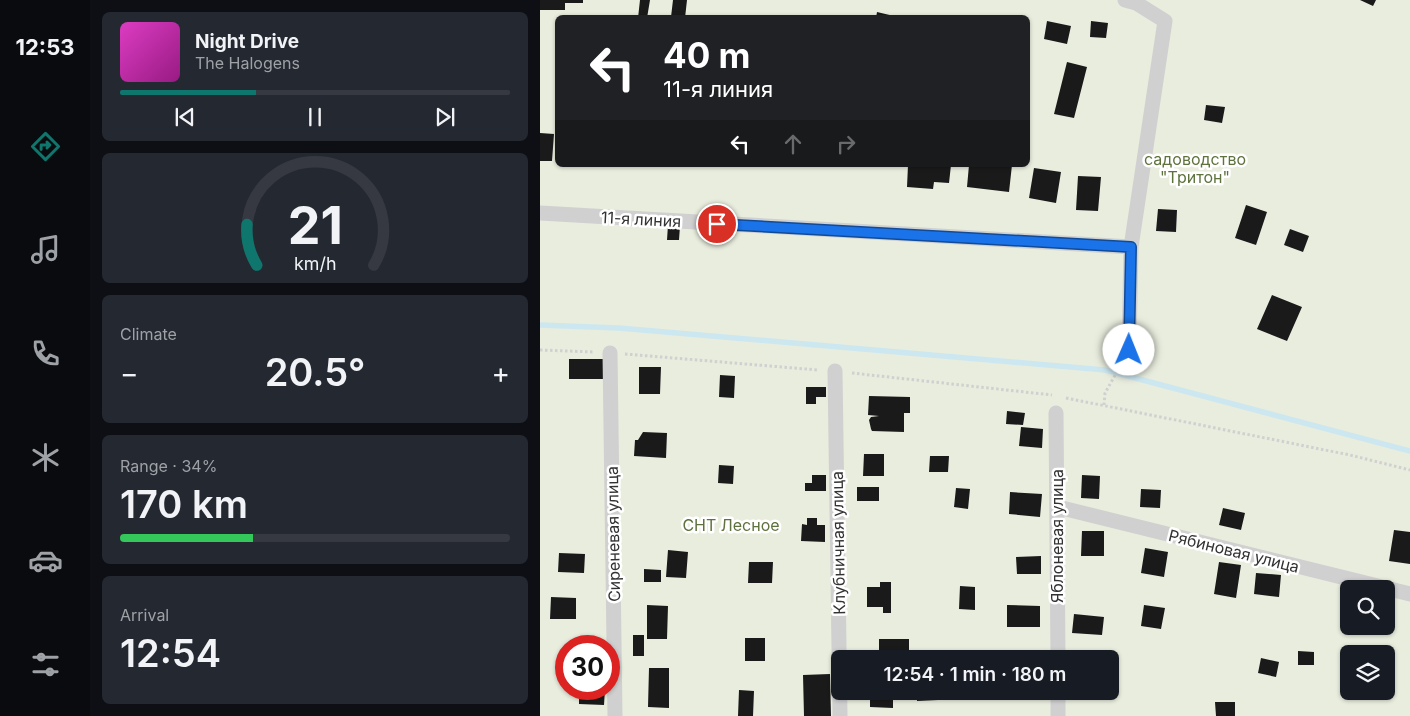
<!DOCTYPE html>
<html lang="en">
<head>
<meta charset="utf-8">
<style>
  :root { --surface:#171b24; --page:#242831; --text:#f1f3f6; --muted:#9ea1a6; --line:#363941; --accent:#0f766e }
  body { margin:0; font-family:Inter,sans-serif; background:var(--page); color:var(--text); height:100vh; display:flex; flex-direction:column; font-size:19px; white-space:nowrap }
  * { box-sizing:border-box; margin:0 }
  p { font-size:16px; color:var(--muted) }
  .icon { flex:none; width:28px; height:28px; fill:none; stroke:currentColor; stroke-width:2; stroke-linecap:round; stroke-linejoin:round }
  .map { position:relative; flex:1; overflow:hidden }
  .details { display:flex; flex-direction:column; gap:12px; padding:12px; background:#0d0f14; width:450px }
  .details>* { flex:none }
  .top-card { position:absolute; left:15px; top:15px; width:475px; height:152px; border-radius:8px; box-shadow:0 1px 4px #0004; background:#202124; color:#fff; overflow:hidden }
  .tools { position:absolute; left:800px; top:580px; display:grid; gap:10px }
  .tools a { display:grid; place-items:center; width:55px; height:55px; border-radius:8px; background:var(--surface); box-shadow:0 1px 4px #0004; font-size:25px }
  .speed { position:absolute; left:15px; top:635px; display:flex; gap:10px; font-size:25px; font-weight:700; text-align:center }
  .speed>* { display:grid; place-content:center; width:65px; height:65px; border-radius:50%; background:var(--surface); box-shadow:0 1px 4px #0004; line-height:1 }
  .speed .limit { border:8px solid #d22; background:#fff; color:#111 }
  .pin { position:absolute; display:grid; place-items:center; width:42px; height:42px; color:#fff; margin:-21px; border:2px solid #fff; border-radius:50%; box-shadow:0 1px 5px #0007 }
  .me { position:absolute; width:55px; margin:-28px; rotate:1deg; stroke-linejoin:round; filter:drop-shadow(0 0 4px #0008) }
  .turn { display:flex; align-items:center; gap:18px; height:105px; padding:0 25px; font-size:22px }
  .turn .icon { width:65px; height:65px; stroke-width:2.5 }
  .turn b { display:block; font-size:35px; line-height:42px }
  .lanes { display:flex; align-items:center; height:48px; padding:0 25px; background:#0003; justify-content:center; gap:25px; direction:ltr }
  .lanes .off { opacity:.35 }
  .big { font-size:38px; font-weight:600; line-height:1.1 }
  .details .tile { flex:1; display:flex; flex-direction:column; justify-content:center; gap:8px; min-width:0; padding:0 18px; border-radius:8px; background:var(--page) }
  .details .dial { align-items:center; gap:0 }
  .dial svg { height:130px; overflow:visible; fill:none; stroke:var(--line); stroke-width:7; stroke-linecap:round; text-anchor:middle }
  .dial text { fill:var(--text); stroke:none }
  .song { display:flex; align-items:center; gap:15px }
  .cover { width:60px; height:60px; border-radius:8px; background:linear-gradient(135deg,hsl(310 70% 55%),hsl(310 70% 35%)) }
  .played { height:5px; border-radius:2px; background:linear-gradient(90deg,var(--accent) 35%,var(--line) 35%) }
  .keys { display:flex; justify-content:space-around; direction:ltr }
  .heat { display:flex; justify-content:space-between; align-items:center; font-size:28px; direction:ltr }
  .charge { height:8px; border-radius:4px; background:linear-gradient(90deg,#34c759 34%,var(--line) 0) }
  .trip { position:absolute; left:291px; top:650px; width:288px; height:50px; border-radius:8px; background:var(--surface); box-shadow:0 1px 4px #0004; font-weight:600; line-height:50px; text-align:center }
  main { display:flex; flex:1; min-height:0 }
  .tab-bar { display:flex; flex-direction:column; width:90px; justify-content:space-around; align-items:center; background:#090b0e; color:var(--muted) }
  .tab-bar .icon { width:35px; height:35px }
  .tab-bar .on { color:var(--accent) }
  .tab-bar b { font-size:22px; color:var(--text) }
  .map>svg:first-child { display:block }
  .green { fill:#e8edde; fill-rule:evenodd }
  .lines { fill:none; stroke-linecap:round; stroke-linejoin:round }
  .stream { stroke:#cde7f0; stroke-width:5.5 }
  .building { fill:#1a1a1a }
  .path { stroke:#d0d0d0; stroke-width:3; stroke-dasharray:2.5 2.5; stroke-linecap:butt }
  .street { stroke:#d0d0d0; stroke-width:15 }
  .route-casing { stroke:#114b97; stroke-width:12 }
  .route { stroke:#1a73e8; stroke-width:9 }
  .labels { text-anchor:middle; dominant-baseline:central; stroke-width:5; stroke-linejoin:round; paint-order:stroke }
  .park-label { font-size:16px; fill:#5d723c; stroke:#fff }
  .street-label { font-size:16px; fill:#333; stroke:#fff }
</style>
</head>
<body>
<main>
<nav class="tab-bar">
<b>12:53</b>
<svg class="icon on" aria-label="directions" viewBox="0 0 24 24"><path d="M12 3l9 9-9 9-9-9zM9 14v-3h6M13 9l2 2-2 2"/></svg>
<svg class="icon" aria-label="music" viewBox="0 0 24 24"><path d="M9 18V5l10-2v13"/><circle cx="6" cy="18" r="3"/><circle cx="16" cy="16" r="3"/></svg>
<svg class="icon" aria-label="phone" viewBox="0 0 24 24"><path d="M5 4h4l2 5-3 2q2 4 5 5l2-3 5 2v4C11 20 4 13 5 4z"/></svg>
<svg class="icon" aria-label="climate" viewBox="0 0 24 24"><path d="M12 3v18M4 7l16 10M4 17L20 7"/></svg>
<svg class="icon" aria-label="car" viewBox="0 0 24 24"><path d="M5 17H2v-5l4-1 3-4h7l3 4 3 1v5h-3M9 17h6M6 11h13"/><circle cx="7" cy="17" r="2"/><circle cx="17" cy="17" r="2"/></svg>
<svg class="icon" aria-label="filters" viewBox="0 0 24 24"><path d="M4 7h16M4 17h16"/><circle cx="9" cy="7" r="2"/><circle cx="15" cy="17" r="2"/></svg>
</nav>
<section class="details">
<div class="tile">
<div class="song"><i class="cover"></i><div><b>Night Drive</b><p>The Halogens</p></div></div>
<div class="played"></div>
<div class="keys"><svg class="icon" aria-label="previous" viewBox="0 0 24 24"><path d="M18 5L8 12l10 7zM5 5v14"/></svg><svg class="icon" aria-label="pause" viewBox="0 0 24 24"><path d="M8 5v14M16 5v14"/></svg><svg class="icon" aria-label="next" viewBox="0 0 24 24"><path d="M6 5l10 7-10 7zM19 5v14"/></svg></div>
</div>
<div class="tile dial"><svg viewBox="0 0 100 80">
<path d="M14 69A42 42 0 1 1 86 69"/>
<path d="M14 69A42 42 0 0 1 8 44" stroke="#0f766e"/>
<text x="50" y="56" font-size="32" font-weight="700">21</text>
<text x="50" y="72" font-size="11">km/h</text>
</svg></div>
<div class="tile"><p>Climate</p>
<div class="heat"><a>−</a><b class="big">20.5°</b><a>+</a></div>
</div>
<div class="tile"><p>Range · 34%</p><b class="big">170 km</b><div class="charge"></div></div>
<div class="tile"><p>Arrival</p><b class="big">12:54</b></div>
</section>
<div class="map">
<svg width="870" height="716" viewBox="0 0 870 716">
  <rect width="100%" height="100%" fill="#fff"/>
  <path class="green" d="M 0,0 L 870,0 L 870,716 L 0,716 ZM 18,18 L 488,18 L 488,165 L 18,165 ZM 809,589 L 846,589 L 846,626 L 809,626 ZM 26,646 L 69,646 L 69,689 L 26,689 ZM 809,654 L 846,654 L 846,691 L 809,691 ZM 300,659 L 570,659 L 570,691 L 300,691 Z"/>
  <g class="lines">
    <path class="stream" d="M 0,325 L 79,328 L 565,370 L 870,451"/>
  </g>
  <path class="building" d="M 0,0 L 43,0 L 43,3 L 25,3 L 25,10 L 0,10 Z
    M 100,0 L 110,0 L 107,18 L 98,18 Z
    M 133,0 L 147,0 L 145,18 L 131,17 Z
    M 820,0 L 836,0 L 833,6 Z
    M 337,12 L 358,17 L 358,18 L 336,18 Z
    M 507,21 L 531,26 L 527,44 L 504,39 Z
    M 551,21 L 568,23 L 566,38 L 550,37 Z
    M 527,62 L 547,67 L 534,118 L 514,114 Z
    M 666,105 L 685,107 L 682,123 L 664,120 Z
    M 0,133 L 14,134 L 12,161 L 0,161 Z
    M 368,165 L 411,165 L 409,183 L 394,182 L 393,189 L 367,187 Z
    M 429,165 L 472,165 L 469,192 L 427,187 Z
    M 494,168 L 521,172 L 516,203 L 489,198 Z
    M 538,176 L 561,177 L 558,211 L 536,210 Z
    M 706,205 L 727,212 L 716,245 L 695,238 Z
    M 618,209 L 637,210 L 636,232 L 616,231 Z
    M 128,225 L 140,226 L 139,240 L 127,240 Z
    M 750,229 L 769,236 L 763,252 L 744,245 Z
    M 732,295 L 762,307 L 747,341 L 717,329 Z
    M 29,359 L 63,359 L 63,379 L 29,379 Z
    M 99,367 L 121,367 L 120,394 L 99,394 Z
    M 180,375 L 195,376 L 194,398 L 179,397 Z
    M 266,387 L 286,387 L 286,397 L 276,397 L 276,404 L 266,404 Z
    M 329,396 L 370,397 L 370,413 L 364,413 L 364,432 L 332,431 L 331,429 L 329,420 L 331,417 L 339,416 L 328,415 Z
    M 467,411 L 485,413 L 483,425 L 466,424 Z
    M 481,427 L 503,429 L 502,448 L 479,446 Z
    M 103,432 L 127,433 L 126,458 L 94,456 L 95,440 L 98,440 Z
    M 324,454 L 344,454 L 344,476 L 323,476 Z
    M 390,456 L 409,456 L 408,472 L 389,472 Z
    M 179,465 L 194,466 L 193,484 L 178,483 Z
    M 272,475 L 286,475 L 286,491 L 265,491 L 265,483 L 272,483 Z
    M 542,475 L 560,476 L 559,499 L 541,498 Z
    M 317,487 L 339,487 L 339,501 L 317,501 Z
    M 416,488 L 430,489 L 428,509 L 414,507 Z
    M 601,489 L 621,490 L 620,508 L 600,507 Z
    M 470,492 L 502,494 L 500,517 L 469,514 Z
    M 683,508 L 705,513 L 701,530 L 679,525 Z
    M 267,518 L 277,518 L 277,525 L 285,525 L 285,542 L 261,541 L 262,524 L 267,525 Z
    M 854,530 L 870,532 L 870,564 L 849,561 Z
    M 542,531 L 564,531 L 564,556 L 541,556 Z
    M 605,548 L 628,552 L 624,577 L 601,573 Z
    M 128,550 L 148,552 L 146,578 L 126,577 Z
    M 19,553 L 45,554 L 44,573 L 18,572 Z
    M 501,556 L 501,574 L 477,574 L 476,557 Z
    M 209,562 L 233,562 L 232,583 L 208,583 Z
    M 679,562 L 701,565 L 696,598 L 674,594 Z
    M 104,569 L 121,570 L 121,582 L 104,582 Z
    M 716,573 L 741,575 L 739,597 L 714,594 Z
    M 340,582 L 351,582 L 351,613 L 343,613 L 343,607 L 327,607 L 327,587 L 340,587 Z
    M 420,586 L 435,587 L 435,610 L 419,609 Z
    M 11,597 L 36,598 L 36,619 L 10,619 Z
    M 107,605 L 128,606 L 127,639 L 107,639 Z
    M 467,605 L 500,606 L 500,627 L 467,627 Z
    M 604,605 L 625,608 L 621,629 L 601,626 Z
    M 846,606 L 851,607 L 851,628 L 846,628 Z
    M 534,614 L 564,617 L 562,635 L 532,633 Z
    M 93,635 L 104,635 L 104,656 L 93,656 Z
    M 205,638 L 225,638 L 225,661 L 205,661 Z
    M 339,639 L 369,639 L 369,659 L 339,659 Z
    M 758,651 L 774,652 L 774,665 L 758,665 Z
    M 721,658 L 739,662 L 736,677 L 718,673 Z
    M 109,668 L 129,668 L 129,708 L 108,707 Z
    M 290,674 L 291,716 L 264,716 L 263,675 Z
    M 39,689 L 65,689 L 64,705 L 39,704 Z
    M 199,690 L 214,691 L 213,716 L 198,716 Z
    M 341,691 L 353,691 L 353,708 L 330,707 L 330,695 L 341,695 Z
    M 377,691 L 397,691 L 398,700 L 377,701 Z
    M 675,702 L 695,702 L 695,716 L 676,716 Z"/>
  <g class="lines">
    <path class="path" d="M 0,350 L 54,352
      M 85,354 L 278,370
      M 312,373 L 512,395
      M 526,398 L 810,455 L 870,470
      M 564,405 L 565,393 L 582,363"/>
    <path class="street" d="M 585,0 L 596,3 L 625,21 L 591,247 L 589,350
      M 0,213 L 591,247
      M 70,353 L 75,716
      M 295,371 L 300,716
      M 516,413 L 518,659
      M 518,507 L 870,594
      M 518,691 L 518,716"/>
  </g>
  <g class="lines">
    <defs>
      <path id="route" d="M 177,224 L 591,247 L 589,350"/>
    </defs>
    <use href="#route" class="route-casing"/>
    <use href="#route" class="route"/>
  </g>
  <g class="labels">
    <g class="park-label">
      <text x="655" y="159">садоводство<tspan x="655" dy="18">"Тритон"</tspan></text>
      <text x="191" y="525">СНТ Лесное</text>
    </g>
    <g class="street-label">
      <text transform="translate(101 219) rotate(3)">11-я линия</text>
      <text transform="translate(73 534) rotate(-91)">Сиреневая улица</text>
      <text transform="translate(517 536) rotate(-90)">Яблоневая улица</text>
      <text transform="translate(298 543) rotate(-91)">Клубничная улица</text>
      <text transform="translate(694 551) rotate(14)">Рябиновая улица</text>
    </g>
  </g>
</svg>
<div class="tools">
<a><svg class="icon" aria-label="search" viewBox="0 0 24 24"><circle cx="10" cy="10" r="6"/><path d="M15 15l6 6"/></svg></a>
<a><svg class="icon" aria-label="layers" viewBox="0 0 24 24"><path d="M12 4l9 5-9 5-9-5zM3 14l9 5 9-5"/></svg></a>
</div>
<div class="speed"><div class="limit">30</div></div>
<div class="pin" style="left:177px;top:224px;background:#d93025"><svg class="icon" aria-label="arrive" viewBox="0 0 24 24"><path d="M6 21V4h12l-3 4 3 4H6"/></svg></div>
<svg class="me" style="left:589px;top:350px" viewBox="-20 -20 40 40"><circle r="19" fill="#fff"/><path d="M0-13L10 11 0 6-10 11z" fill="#1a73e8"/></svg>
<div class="trip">12:54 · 1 min · 180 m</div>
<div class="top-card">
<div class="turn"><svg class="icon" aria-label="left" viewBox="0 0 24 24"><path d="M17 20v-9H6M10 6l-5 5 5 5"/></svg><div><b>40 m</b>11-я линия</div></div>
<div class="lanes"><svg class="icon" aria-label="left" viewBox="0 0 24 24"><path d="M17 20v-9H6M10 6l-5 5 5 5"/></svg><svg class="icon off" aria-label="ahead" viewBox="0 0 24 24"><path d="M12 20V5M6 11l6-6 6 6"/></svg><svg class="icon off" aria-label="right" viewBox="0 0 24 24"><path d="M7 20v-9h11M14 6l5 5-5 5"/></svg></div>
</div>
</div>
</main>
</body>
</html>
